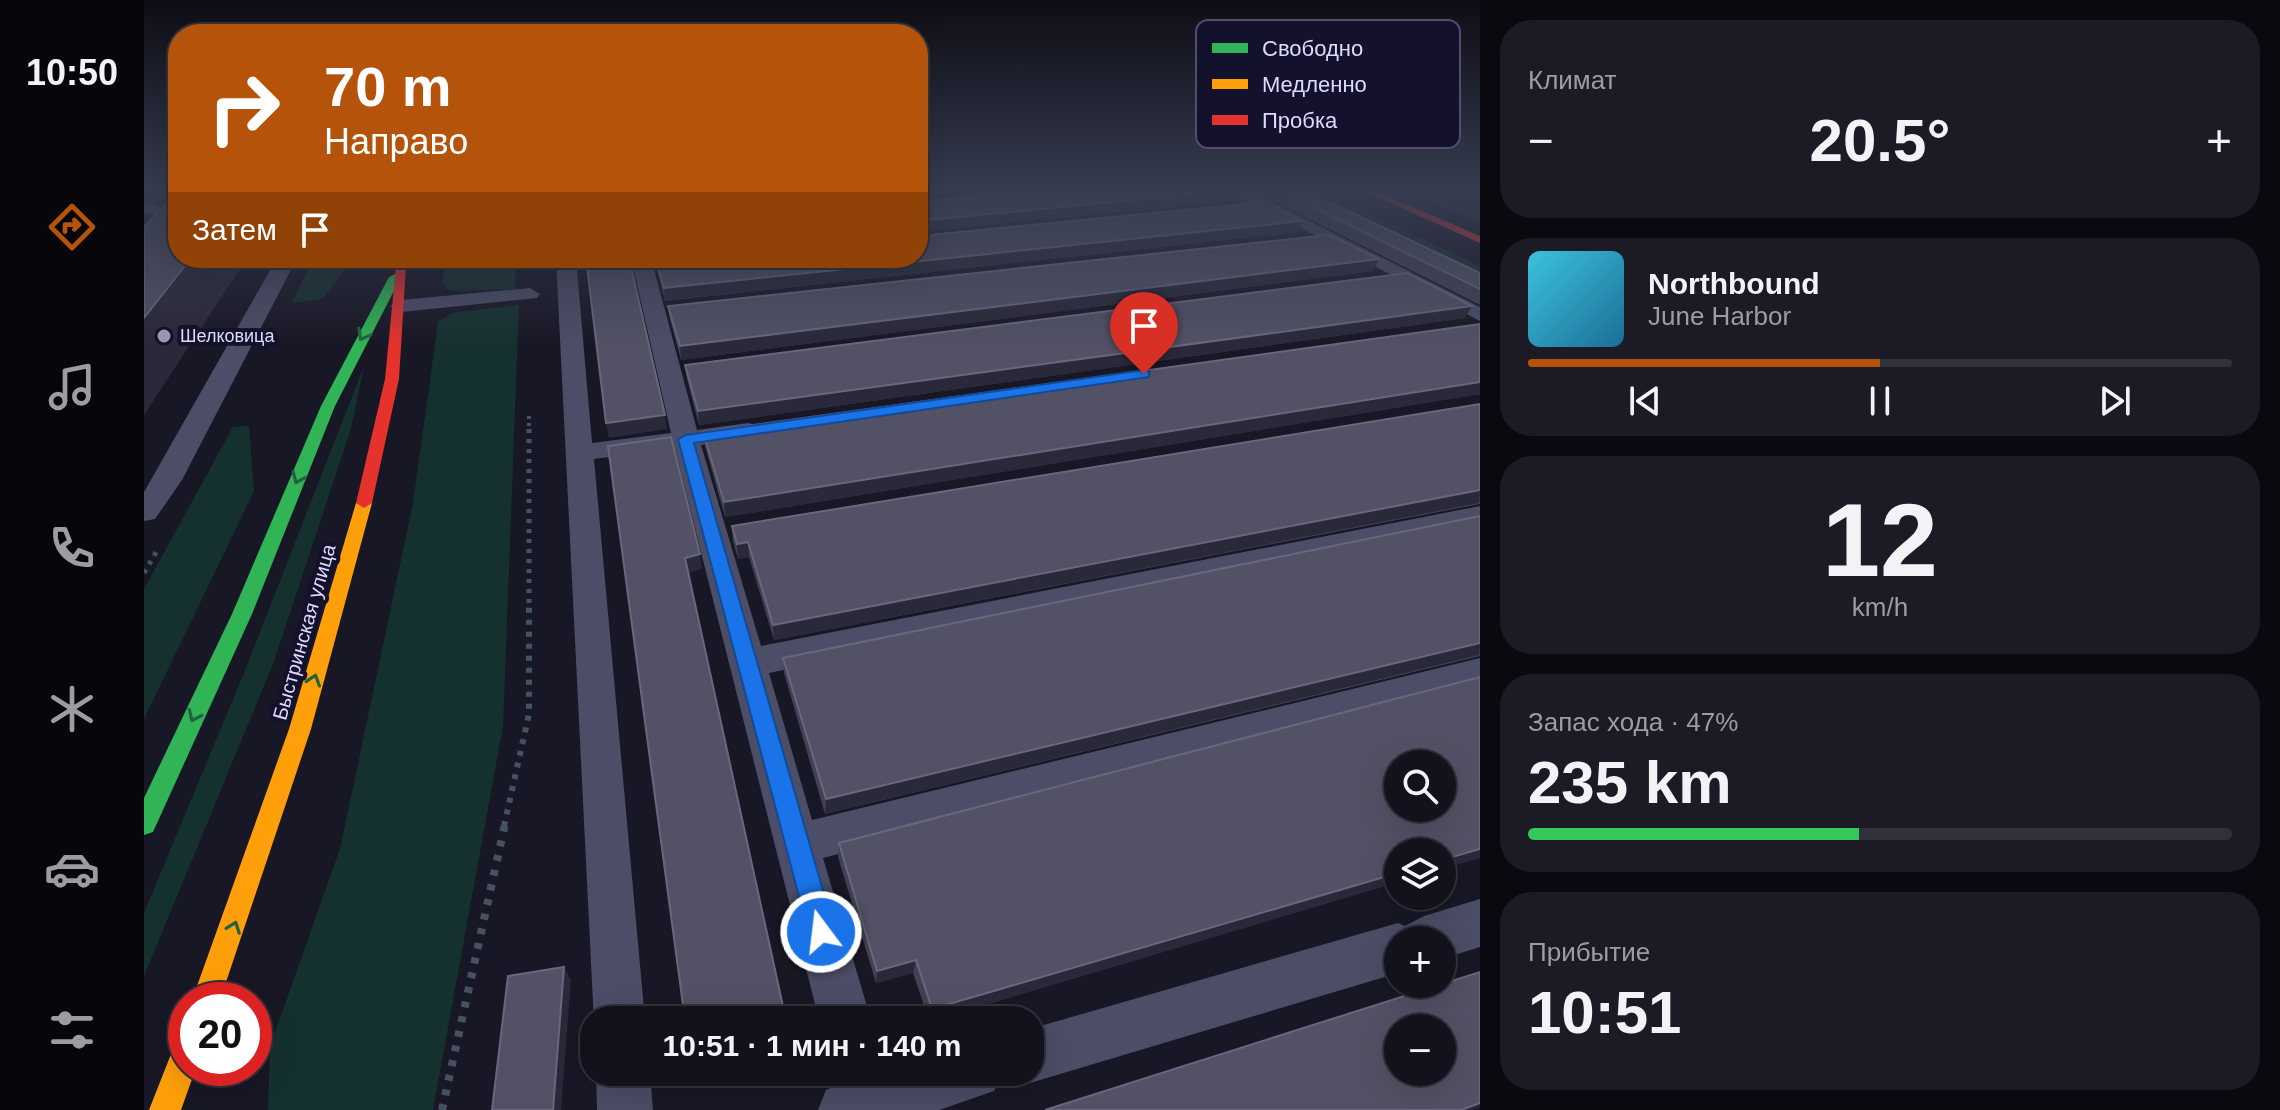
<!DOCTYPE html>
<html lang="ru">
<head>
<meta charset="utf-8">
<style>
  :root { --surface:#12111c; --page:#1b1a25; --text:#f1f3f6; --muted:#9c9da3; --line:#31313b; --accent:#b45309 }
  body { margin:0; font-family:Arial,sans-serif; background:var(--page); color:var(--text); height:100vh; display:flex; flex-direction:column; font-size:30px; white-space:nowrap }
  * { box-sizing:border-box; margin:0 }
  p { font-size:26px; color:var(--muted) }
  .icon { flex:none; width:44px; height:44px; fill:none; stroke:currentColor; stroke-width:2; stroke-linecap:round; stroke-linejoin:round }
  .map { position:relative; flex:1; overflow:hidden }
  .drawer { display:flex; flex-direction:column; gap:20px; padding:20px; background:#0a090f; width:800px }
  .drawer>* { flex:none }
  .banner { position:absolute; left:24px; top:24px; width:760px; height:244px; border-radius:32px; box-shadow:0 8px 32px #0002,0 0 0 2px var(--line); background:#b45309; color:#fff; overflow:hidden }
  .fabs { position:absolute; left:1240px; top:750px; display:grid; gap:16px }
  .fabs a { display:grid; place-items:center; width:72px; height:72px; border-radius:50%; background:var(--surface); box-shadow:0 8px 32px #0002,0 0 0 2px var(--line); font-size:40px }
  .speed { position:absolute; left:24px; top:982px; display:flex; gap:16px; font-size:40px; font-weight:700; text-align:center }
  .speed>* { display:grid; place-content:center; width:104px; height:104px; border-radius:50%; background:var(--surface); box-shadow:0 8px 32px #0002,0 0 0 2px var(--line); line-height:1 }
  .speed .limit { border:12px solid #d22; background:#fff; color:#111 }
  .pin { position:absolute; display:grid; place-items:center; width:68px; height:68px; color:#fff; margin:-82px -34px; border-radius:50% 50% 50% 0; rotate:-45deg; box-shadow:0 0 8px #0007 }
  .pin .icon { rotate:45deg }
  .me { position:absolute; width:88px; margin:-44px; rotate:345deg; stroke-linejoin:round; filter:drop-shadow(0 0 6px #0008) }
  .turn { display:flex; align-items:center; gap:28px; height:168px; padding:0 24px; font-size:36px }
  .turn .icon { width:104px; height:104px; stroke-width:2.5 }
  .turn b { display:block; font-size:56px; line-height:68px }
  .then { display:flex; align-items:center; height:76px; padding:0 24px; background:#0003; gap:16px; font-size:30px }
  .big { font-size:60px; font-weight:700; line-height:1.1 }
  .drawer .widget { flex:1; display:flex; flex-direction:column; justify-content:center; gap:12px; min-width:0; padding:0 28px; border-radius:32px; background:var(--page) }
  .drawer .dial { align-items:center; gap:0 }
  .dial b { font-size:104px; line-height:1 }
  .song { display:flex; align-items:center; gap:24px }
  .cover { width:96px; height:96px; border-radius:12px; background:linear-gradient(135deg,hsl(190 70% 55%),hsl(200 70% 35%)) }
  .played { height:8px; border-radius:4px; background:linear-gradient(90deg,var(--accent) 50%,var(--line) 50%) }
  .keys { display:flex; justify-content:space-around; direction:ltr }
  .heat { display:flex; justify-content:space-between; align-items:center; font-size:44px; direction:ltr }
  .charge { height:12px; border-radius:6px; background:linear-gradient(90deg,#34c759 47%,var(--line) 0) }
  .trip { position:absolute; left:436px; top:1006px; width:464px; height:80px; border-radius:32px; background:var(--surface); box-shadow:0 8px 32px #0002,0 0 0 2px var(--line); font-weight:700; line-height:80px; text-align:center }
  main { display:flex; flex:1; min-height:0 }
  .menu { display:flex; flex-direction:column; width:144px; justify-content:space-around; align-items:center; background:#07070b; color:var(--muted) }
  .menu .icon { width:56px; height:56px }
  .menu .active { color:var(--accent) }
  .menu b { font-size:36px; color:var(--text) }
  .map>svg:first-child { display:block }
  .green { fill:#15312f }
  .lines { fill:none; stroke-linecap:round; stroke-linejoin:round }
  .path-far3 { stroke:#455360; stroke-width:4; stroke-dasharray:3 4; stroke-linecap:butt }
  .path-far2 { stroke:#455360; stroke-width:5; stroke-dasharray:4 6; stroke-linecap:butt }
  .path-far1 { stroke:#455360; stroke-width:6; stroke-dasharray:5 7; stroke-linecap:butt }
  .path { stroke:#455360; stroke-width:8; stroke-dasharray:6 9; stroke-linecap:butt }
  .lane { fill:#4c4d66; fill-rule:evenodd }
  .fast { fill:#30b455; fill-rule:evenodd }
  .slow { fill:#ff9f0a; fill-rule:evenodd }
  .jam { fill:#e5322d; fill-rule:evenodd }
  .wall { fill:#424153 }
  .shaded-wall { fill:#2a2939 }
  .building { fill:#525165; stroke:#68677e; stroke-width:2; fill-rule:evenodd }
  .oneway { stroke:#226240 }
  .route { fill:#1a73e8; stroke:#114b97; stroke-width:2 }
  .poi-dot { fill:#9796b3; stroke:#13112b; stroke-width:3 }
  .labels { text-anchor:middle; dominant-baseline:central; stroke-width:8; stroke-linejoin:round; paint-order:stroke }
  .far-poi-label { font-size:18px; fill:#dcdbff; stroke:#13112b; text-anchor:start }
  .street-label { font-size:20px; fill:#dcdbff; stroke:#13112b }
  .key { fill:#13112b; stroke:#4f4e6b; stroke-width:2 }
  .key-label { font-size:22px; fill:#dcdbff }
</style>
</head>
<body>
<main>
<nav class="menu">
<b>10:50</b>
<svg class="icon active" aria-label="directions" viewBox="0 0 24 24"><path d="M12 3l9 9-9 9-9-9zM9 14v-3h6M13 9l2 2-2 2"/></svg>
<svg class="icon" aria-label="music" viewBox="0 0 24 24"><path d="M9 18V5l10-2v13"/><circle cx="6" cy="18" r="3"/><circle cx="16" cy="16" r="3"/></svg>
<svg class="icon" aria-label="phone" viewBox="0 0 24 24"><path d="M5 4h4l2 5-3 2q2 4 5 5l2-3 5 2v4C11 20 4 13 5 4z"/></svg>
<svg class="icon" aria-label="climate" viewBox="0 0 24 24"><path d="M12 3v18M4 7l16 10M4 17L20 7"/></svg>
<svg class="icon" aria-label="car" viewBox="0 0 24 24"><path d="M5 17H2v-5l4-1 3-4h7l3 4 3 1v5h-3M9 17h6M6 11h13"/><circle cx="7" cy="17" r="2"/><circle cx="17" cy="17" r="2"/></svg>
<svg class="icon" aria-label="filters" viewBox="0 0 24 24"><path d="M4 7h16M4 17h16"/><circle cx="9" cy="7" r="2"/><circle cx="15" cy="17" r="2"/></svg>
</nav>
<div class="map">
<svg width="1336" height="1110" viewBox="0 0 1336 1110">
  <rect width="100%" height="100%" fill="#181725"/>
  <path class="green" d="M 1137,191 L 1177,191 L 1336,266 L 1336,287 Z
    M 1260,191 L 1285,191 L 1336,212 L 1336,223 Z
    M 169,258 L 211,258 L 178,299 L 148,303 Z
    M 304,258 L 372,258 L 371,289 L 306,291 L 297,283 Z
    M 375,305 L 359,726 L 289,1110 L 124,1110 L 126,1046 L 196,849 L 269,503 L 294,322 L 308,313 Z
    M 220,366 L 207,429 L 129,664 L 0,976 L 0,913 L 100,673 Z
    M 105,426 L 110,491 L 0,719 L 0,589 L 89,427 Z"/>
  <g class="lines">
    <path class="path-far3" d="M 385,416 L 385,431"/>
    <path class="path-far2" d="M 385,429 L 385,604
      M 0,573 L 14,549"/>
    <path class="path-far1" d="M 360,826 L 385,714 L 385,602"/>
    <path class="path" d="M 298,1110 L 361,824"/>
    <path class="lane" d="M 1086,191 L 1106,191 L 1336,307 L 1336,321 Z
      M 0,201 L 34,213 L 34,224 L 0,212 Z
      M 133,258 L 153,258 L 38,480 L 11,519 L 0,521 L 0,492 Z
      M 412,258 L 432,258 L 448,443 L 527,433 L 487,258 L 507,258 L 553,430 L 604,423 L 613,425 L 617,431 L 613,437 L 557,445 L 617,646 L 1336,506 L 1336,526 L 625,673 L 668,820 L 1336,658 L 1336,686 L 679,858 L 727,1020 L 675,1020 L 531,449 L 450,459 L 501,1020 L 450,1020 L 450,1023 Z
      M 386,288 L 396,294 L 393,298 L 257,312 L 246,306 L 257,300 Z
      M 1336,899 L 1336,947 L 1298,959 L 1298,940 L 1254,940 L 1254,973 L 886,1083 L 866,1072 L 886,1072 L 886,1029 L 1254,923 L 1261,926 L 1280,916 Z
      M 452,1072 L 506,1072 L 509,1110 L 453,1110 Z
      M 688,1072 L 858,1072 L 850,1091 L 795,1110 L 674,1110 L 682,1090 L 691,1086 Z"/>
    <path class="fast" d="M 251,274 L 257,277 L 191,406 L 108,614 L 9,832 L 0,835 L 0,798 L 88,614 L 177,406 L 245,277 Z"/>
    <path class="slow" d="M 220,498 L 228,503 L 167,729 L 76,1000 L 48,1000 L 145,729 L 212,503 Z
      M 42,1040 L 42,1068 L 52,1068 L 37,1110 L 5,1110 L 31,1044 Z"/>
    <path class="jam" d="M 1220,191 L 1232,191 L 1336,236 L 1336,243 Z
      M 257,263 L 262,266 L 255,379 L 228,503 L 220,508 L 212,503 L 241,379 L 252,266 Z"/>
  </g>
  <path class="wall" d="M 1110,191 L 1162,191 L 1336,273 L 1336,305 Z
    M 1154,232 L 521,301 L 515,277 L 513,265 L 775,236 Z
    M 1229,271 L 537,360 L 526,319 L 524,306 Z
    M 1321,318 L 555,425 L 543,379 L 541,365 Z
    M 1336,324 L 1336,394 L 581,517 L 561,446 L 559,432 Z
    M 1336,404 L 1336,504 L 630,640 L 605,557 L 594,559 L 589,541 L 588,526 Z
    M 1336,516 L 1336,656 L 681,814 L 640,673 L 639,658 Z
    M 695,843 L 1254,882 L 790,1020 L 785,1020 L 769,973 L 732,983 L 694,857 Z"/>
  <path class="shaded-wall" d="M 774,191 L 833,191 L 774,196 Z
    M 1080,191 L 1100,191 L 1096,200 L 774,232 L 775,221 Z
    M 1158,221 L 1154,232 L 521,301 L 520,288 Z
    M 47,258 L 103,258 L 0,415 L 0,318 Z
    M 1235,259 L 1229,271 L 537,360 L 536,346 Z
    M 1328,306 L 1321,318 L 555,425 L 554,411 Z
    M 1336,382 L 1336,394 L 581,517 L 580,502 Z
    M 521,415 L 523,429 L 465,438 L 462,423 Z
    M 1336,490 L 1335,503 L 630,640 L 629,625 Z
    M 604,542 L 605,557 L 594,559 L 593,544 Z
    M 556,554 L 558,569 L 543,573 L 541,558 Z
    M 1336,643 L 1335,655 L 681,814 L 682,799 Z
    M 1336,849 L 1336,858 L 1298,869 L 1298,860 Z
    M 1254,873 L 1254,882 L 790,1020 L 785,1020 L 788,1009 Z
    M 772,960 L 769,973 L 732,983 L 733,971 Z
    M 420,967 L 427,980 L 417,1110 L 409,1110 Z
    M 558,1072 L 598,1072 L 552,1085 L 549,1075 Z
    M 1336,1103 L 1336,1107 L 1327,1110 L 1317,1110 Z"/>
  <path class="building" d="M 893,191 L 1080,191 L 775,221 L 774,224 L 774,200 L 775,201 Z
    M 1135,191 L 1162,191 L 1336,273 L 1336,289 Z
    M 34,192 L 34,258 L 47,258 L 0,318 L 0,227 Z
    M 1122,202 L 1158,221 L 520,288 L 513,265 L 575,258 L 774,258 L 774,235 L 775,236 Z
    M 1185,235 L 1235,259 L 536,346 L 524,306 Z
    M 442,258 L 485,258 L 521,415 L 462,423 Z
    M 1263,273 L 1328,306 L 554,411 L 541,365 Z
    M 1336,324 L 1336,382 L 580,502 L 559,432 Z
    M 1336,404 L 1336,490 L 629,625 L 604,542 L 593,544 L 588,526 Z
    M 527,437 L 556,554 L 541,558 L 642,1020 L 541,1020 L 464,446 Z
    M 1336,516 L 1336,643 L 682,799 L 639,658 Z
    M 1336,677 L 1336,849 L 1298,860 L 1298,852 L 1254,852 L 1254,873 L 788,1009 L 772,960 L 733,971 L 695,843 ZM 1254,764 L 1298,764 L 1298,808 L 1254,808 Z
    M 420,967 L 409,1110 L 348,1110 L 364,976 Z
    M 1336,972 L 1336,1103 L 1317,1110 L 901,1110 ZM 1254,1028 L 1298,1028 L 1298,1072 L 1254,1072 Z"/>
  <defs><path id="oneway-chevron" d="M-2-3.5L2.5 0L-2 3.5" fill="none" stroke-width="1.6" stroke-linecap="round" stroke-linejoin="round" transform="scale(2)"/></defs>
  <g class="oneway">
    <use href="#oneway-chevron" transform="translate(219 335) rotate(119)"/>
    <use href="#oneway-chevron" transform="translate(154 478) rotate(113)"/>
    <use href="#oneway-chevron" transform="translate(170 680) rotate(-72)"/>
    <use href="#oneway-chevron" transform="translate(50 716) rotate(115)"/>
    <use href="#oneway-chevron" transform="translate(90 927) rotate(-70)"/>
  </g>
  <linearGradient id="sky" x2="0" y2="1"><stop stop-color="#0d0d14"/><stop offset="0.55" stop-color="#373c51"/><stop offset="1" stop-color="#373c51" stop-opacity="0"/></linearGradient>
  <rect width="1336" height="346" fill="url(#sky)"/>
  <path class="route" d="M 1000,370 L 1005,371 L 1005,377 L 550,443 L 691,932 L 687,942 L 677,946 L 667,942 L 534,439 L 542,435 Z"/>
  <circle class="poi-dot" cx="20" cy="336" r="8"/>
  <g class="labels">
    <g class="far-poi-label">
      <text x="36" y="336">Шелковица</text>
    </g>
    <g class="street-label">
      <text transform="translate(160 632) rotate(-74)">Быстринская улица</text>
    </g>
  </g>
  <rect x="1052" y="20" width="264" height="128" rx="12" class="key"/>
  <rect x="1068" y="43" width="36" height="10" fill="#30b455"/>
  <rect x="1068" y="79" width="36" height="10" fill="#ff9f0a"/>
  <rect x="1068" y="115" width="36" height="10" fill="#e5322d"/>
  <g class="key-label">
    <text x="1118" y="56">Свободно</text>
    <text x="1118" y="92">Медленно</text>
    <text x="1118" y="128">Пробка</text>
  </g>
</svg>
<div class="fabs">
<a><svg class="icon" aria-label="search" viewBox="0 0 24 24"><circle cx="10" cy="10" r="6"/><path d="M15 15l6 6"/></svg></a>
<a><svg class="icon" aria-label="layers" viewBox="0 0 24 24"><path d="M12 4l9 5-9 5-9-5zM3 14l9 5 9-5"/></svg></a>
<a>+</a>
<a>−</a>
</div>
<div class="speed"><div class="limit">20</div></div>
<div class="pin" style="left:1000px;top:374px;background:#d93025"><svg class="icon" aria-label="arrive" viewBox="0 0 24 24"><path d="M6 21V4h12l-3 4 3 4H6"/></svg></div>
<svg class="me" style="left:677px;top:932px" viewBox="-20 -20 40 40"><circle r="17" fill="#1a73e8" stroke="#fff" stroke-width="3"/><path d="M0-11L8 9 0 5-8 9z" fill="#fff"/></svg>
<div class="trip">10:51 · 1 мин · 140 m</div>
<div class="banner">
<div class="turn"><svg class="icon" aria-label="right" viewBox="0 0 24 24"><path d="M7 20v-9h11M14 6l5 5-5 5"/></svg><div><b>70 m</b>Направо</div></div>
<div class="then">Затем<svg class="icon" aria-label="arrive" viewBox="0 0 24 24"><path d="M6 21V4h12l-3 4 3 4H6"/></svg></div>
</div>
</div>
<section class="drawer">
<div class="widget"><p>Климат</p>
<div class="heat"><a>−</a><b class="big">20.5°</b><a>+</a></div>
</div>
<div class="widget">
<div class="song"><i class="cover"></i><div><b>Northbound</b><p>June Harbor</p></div></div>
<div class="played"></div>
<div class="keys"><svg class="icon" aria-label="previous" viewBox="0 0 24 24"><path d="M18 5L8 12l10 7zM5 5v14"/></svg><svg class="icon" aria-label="pause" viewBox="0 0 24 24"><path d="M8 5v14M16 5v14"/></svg><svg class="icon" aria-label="next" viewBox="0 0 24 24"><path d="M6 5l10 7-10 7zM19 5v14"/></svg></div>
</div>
<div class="widget dial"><b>12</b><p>km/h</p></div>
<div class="widget"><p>Запас хода · 47%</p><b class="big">235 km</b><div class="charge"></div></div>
<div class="widget"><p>Прибытие</p><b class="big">10:51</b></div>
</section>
</main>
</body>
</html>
